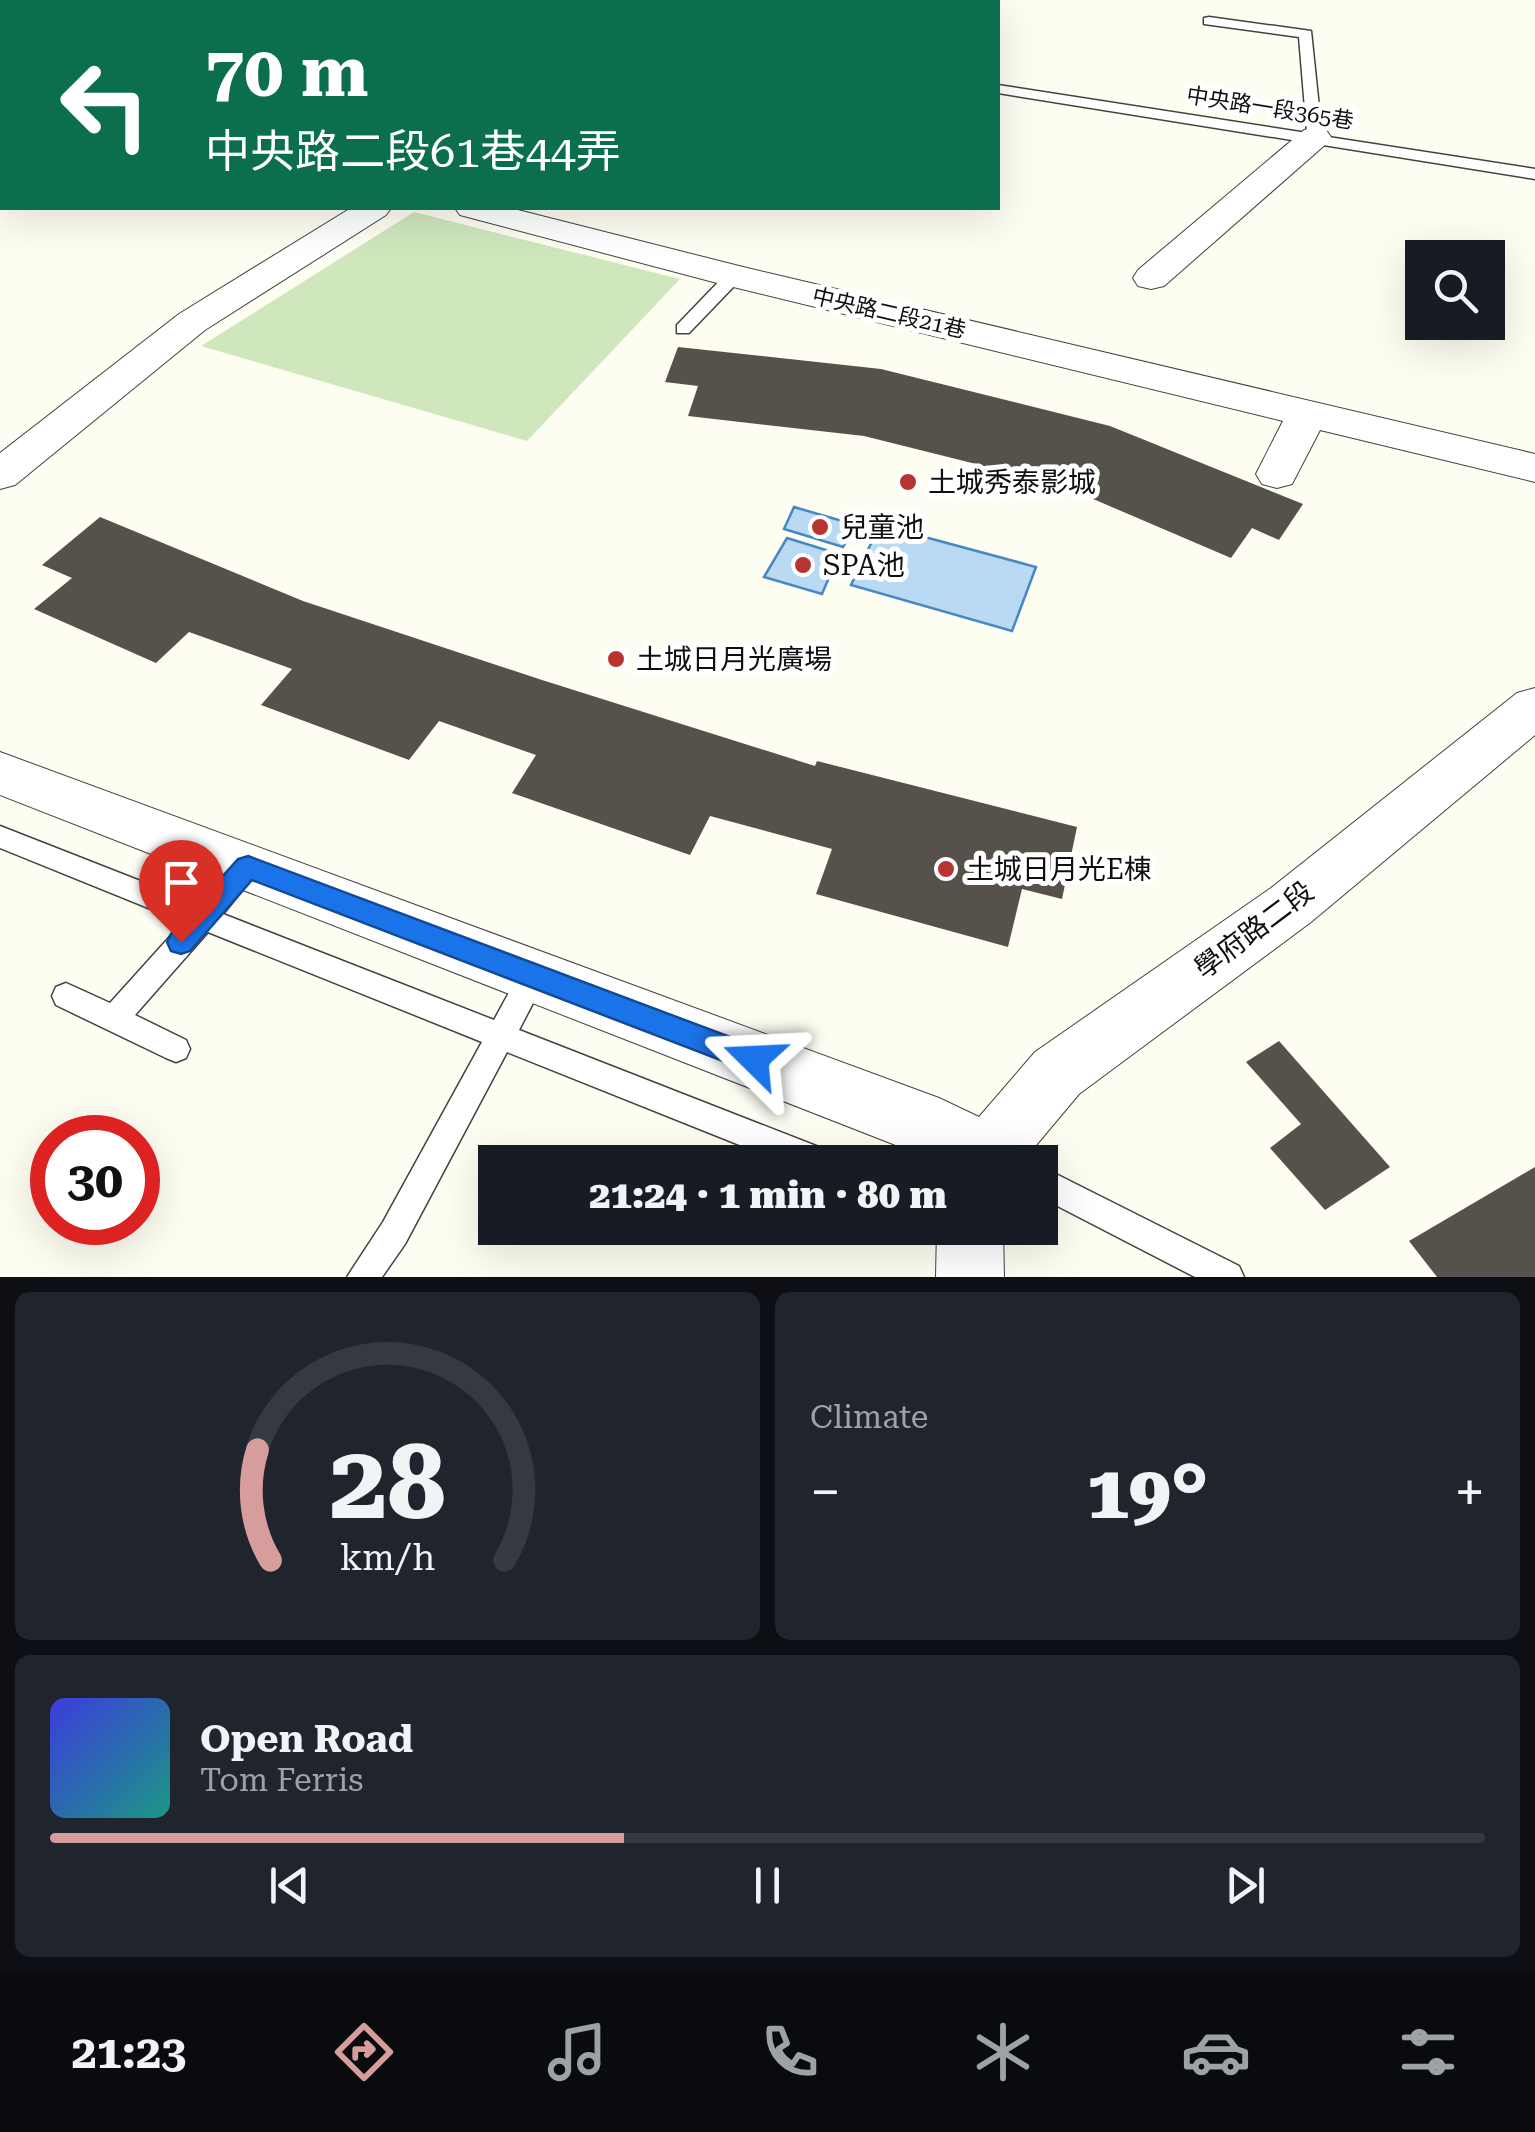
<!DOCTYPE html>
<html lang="en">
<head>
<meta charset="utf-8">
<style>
  :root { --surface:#171b24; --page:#20242c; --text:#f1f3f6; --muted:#9ea1a6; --line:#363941; --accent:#d79d9d }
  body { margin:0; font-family:"Roboto Serif","Noto Sans TC",serif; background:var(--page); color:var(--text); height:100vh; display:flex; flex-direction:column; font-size:38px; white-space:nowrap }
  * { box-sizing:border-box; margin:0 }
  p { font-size:32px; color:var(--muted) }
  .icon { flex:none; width:55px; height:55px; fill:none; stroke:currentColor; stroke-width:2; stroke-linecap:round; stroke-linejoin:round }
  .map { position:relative; height:1277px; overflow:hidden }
  .drawer { display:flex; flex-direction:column; gap:15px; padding:15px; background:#0d0f14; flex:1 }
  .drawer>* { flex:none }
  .banner { position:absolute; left:0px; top:0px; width:1000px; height:210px; box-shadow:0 10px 40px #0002; background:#0b6e4f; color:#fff; overflow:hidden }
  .buttons { position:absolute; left:1405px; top:240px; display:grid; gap:20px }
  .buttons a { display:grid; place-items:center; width:100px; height:100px; border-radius:0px; background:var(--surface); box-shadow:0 10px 40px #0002; font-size:50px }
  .speed { position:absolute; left:30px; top:1115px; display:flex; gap:20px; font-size:50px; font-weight:700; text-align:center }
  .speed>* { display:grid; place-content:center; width:130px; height:130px; border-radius:50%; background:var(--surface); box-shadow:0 10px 40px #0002; line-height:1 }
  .speed .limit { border:15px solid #d22; background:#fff; color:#111 }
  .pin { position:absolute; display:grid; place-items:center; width:85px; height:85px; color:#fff; margin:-102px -42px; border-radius:50% 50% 50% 0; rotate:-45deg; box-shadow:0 0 10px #0007 }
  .pin .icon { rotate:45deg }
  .me { position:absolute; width:110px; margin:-55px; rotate:291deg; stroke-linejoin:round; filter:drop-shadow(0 0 8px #0008) }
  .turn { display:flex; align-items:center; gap:35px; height:210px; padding:0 40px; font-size:45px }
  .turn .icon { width:130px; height:130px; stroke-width:2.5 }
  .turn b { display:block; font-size:70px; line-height:85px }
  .big { font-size:75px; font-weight:800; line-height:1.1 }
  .drawer .widget { flex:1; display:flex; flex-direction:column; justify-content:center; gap:15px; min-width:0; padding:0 35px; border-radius:15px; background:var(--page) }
  .drawer .dial { align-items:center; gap:0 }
  .dial svg { height:260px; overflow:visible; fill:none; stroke:var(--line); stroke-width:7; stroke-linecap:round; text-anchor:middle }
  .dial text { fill:var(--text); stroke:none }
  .song { display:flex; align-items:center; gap:30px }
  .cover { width:120px; height:120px; border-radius:15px; background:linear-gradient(135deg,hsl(240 70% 55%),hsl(170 70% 35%)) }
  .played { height:10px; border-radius:5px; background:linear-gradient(90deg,var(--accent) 40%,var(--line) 40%) }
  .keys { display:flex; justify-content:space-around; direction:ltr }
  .heat { display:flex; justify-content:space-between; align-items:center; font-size:55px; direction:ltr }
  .drawer .tiles { flex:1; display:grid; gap:15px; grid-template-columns:1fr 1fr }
  .widget:last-child { grid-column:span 2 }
  .trip { position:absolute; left:478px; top:1145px; width:580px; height:100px; border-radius:0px; background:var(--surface); box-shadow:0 10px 40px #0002; font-weight:800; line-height:100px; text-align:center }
  .tab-bar { display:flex; height:160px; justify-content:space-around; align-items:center; background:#090b0e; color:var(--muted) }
  .tab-bar .icon { width:70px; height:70px }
  .tab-bar .active { color:var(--accent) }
  .tab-bar b { font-size:45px; color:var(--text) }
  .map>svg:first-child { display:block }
  .green { fill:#d0e7bd }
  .water { fill:#bad9f2; stroke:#4688c5; stroke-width:2.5 }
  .building { fill:#57514c }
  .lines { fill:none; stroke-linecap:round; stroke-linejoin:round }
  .service-casing { stroke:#424242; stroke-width:3 }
  .minor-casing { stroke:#424242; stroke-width:2 }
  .tertiary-casing { stroke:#424242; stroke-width:58 }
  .service { fill:#fff; fill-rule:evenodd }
  .minor { fill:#fff; fill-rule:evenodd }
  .tertiary { stroke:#fff; stroke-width:55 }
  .route { fill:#1a73e8; stroke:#114b97; stroke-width:2.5 }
  .poi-dot { fill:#b73430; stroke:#fff; stroke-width:4 }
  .labels { text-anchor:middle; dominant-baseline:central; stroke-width:10; stroke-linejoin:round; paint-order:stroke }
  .far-street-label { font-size:22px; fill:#0f0f0f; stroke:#fff }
  .poi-label { font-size:28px; fill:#0f0f0f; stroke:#fff; text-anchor:start }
  .street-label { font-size:28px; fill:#0f0f0f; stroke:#fff }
</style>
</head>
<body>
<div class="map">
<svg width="1535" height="1277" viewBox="0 0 1535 1277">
  <rect width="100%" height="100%" fill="#fefdf2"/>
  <path class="green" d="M 414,212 L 680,279 L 527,441 L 201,346 Z"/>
  <path class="water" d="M 794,507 L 856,525 L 843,547 L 784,529 Z
    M 880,525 L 1036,567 L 1012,631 L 851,585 Z
    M 787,538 L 839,554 L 822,594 L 764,577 Z"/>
  <path class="building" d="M 678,347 L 881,369 L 1110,426 L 1303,504 L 1279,540 L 1252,528 L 1231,558 L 1030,472 L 1028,477 L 864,436 L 688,416 L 698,386 L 665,382 Z
    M 100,517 L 303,601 L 542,680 L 815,766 L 817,761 L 1077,827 L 1062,899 L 1022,889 L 1008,947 L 816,894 L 832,849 L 710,816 L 690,855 L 512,793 L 536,755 L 439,721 L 409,760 L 261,705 L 292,669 L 189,632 L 156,663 L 34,609 L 72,578 L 42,565 Z
    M 1279,1041 L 1390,1167 L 1325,1210 L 1270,1148 L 1301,1124 L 1246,1062 Z
    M 1535,1167 L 1535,1277 L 1437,1277 L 1409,1241 Z"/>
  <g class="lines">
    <defs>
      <path id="service" d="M 391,0 L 423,0 L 425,2 L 393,2 Z
        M 1209,17 L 1311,31 L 1322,136 L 1535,169 L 1535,179 L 998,93 L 998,85 L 1307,133 L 1299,37 L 1204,24 L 1204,18 Z
        M 0,20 L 2,21 L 2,29 L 0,29 Z
        M 734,271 L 743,276 L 740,280 L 689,333 L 677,333 L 677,325 L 728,272 Z
        M 0,826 L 199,904 L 239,859 L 248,856 L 257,859 L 261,867 L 223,914 L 494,1020 L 523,967 L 533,964 L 543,967 L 547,976 L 519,1030 L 829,1151 L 833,1162 L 782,1162 L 507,1052 L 405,1244 L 382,1277 L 347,1277 L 383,1222 L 482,1042 L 208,932 L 135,1015 L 186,1040 L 190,1049 L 186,1058 L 176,1062 L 166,1058 L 56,1005 L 52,996 L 56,987 L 66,983 L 110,1003 L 183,922 L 0,848 Z
        M 1040,1166 L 1239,1266 L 1244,1277 L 1195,1277 L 1040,1197 Z"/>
      <path id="minor" d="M 1315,127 L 1326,130 L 1331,137 L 1326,144 L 1164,286 L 1151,289 L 1138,286 L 1133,278 L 1138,270 L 1304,130 Z
        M 351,208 L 391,208 L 386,215 L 205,330 L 15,485 L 0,489 L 0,453 L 179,314 Z
        M 455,208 L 510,208 L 739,266 L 1535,454 L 1535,482 L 1320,430 L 1292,484 L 1277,488 L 1262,484 L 1256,474 L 1283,421 L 721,284 L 460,215 Z
        M 1535,688 L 1535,735 L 1311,922 L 1079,1094 L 1022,1162 L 939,1162 L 0,795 L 0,752 L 939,1098 L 979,1117 L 1035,1052 L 1271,888 L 1517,693 Z
        M 937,1228 L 1003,1228 L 1004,1277 L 936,1277 Z"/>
      <path id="tertiary" d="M 100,2 L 104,0
        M 0,77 L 2,75"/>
    </defs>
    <use href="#service" class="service-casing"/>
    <use href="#minor" class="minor-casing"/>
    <use href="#tertiary" class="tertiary-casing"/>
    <use href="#service" class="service"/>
    <use href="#minor" class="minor"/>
    <use href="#tertiary" class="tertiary"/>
  </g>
  <path class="route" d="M 248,856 L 754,1046 L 764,1050 L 768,1059 L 764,1069 L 754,1073 L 252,880 L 190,951 L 181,954 L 171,951 L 167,942 L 171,934 L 238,859 Z"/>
  <g class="poi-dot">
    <circle cx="908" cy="482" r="10"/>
    <circle cx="820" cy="527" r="10"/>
    <circle cx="803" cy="565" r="10"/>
    <circle cx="616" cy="659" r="10"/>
    <circle cx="946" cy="869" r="10"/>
  </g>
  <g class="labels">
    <g class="far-street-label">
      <text transform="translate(1270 108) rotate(9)">中央路一段365巷</text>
      <text transform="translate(889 313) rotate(13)">中央路二段21巷</text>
    </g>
    <g class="poi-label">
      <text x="928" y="482">土城秀泰影城</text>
      <text x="840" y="527">兒童池</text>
      <text x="823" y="565">SPA池</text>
      <text x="636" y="659">土城日月光廣場</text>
      <text x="966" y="869">土城日月光E棟</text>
    </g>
    <g class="street-label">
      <text transform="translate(1254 930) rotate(-37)">學府路二段</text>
    </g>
  </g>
</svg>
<div class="buttons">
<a><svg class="icon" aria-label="search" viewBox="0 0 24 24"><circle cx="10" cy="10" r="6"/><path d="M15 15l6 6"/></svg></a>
</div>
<div class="speed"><div class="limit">30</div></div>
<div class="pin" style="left:181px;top:942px;background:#d93025"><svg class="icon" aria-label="arrive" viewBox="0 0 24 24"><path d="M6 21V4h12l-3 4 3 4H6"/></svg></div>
<svg class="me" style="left:754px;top:1059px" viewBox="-20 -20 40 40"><path d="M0-17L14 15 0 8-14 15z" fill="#1a73e8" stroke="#fff" stroke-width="4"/></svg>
<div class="trip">21:24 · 1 min · 80 m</div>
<div class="banner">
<div class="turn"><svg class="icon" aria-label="left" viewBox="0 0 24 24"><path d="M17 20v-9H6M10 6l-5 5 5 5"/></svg><div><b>70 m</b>中央路二段61巷44弄</div></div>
</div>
</div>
<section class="drawer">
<div class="tiles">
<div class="widget dial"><svg viewBox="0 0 100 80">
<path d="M14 69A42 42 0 1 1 86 69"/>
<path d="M14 69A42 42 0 0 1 10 35" stroke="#d79d9d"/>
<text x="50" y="56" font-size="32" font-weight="700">28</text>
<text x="50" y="72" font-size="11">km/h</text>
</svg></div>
<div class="widget"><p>Climate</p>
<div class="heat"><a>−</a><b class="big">19°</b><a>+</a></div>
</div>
<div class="widget">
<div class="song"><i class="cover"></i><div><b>Open Road</b><p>Tom Ferris</p></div></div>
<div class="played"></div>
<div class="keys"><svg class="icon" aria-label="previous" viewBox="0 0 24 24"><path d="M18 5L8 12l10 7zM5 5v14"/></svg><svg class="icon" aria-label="pause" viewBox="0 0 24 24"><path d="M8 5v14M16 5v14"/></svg><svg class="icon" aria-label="next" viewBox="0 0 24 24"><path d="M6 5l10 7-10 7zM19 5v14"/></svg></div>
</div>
</div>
</section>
<nav class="tab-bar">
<b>21:23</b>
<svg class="icon active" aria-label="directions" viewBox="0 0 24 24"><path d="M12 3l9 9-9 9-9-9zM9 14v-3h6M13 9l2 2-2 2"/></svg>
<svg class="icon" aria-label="music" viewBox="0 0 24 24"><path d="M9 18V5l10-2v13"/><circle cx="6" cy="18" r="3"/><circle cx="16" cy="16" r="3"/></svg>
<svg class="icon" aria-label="phone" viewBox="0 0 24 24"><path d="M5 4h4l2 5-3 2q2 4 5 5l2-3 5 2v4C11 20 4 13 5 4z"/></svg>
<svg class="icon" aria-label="climate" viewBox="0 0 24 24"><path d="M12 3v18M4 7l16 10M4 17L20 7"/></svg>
<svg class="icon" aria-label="car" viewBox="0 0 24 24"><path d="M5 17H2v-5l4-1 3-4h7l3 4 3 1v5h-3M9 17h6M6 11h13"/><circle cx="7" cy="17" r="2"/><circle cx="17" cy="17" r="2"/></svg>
<svg class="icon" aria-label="filters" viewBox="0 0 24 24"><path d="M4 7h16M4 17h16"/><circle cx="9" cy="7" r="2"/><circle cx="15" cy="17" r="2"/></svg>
</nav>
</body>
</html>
